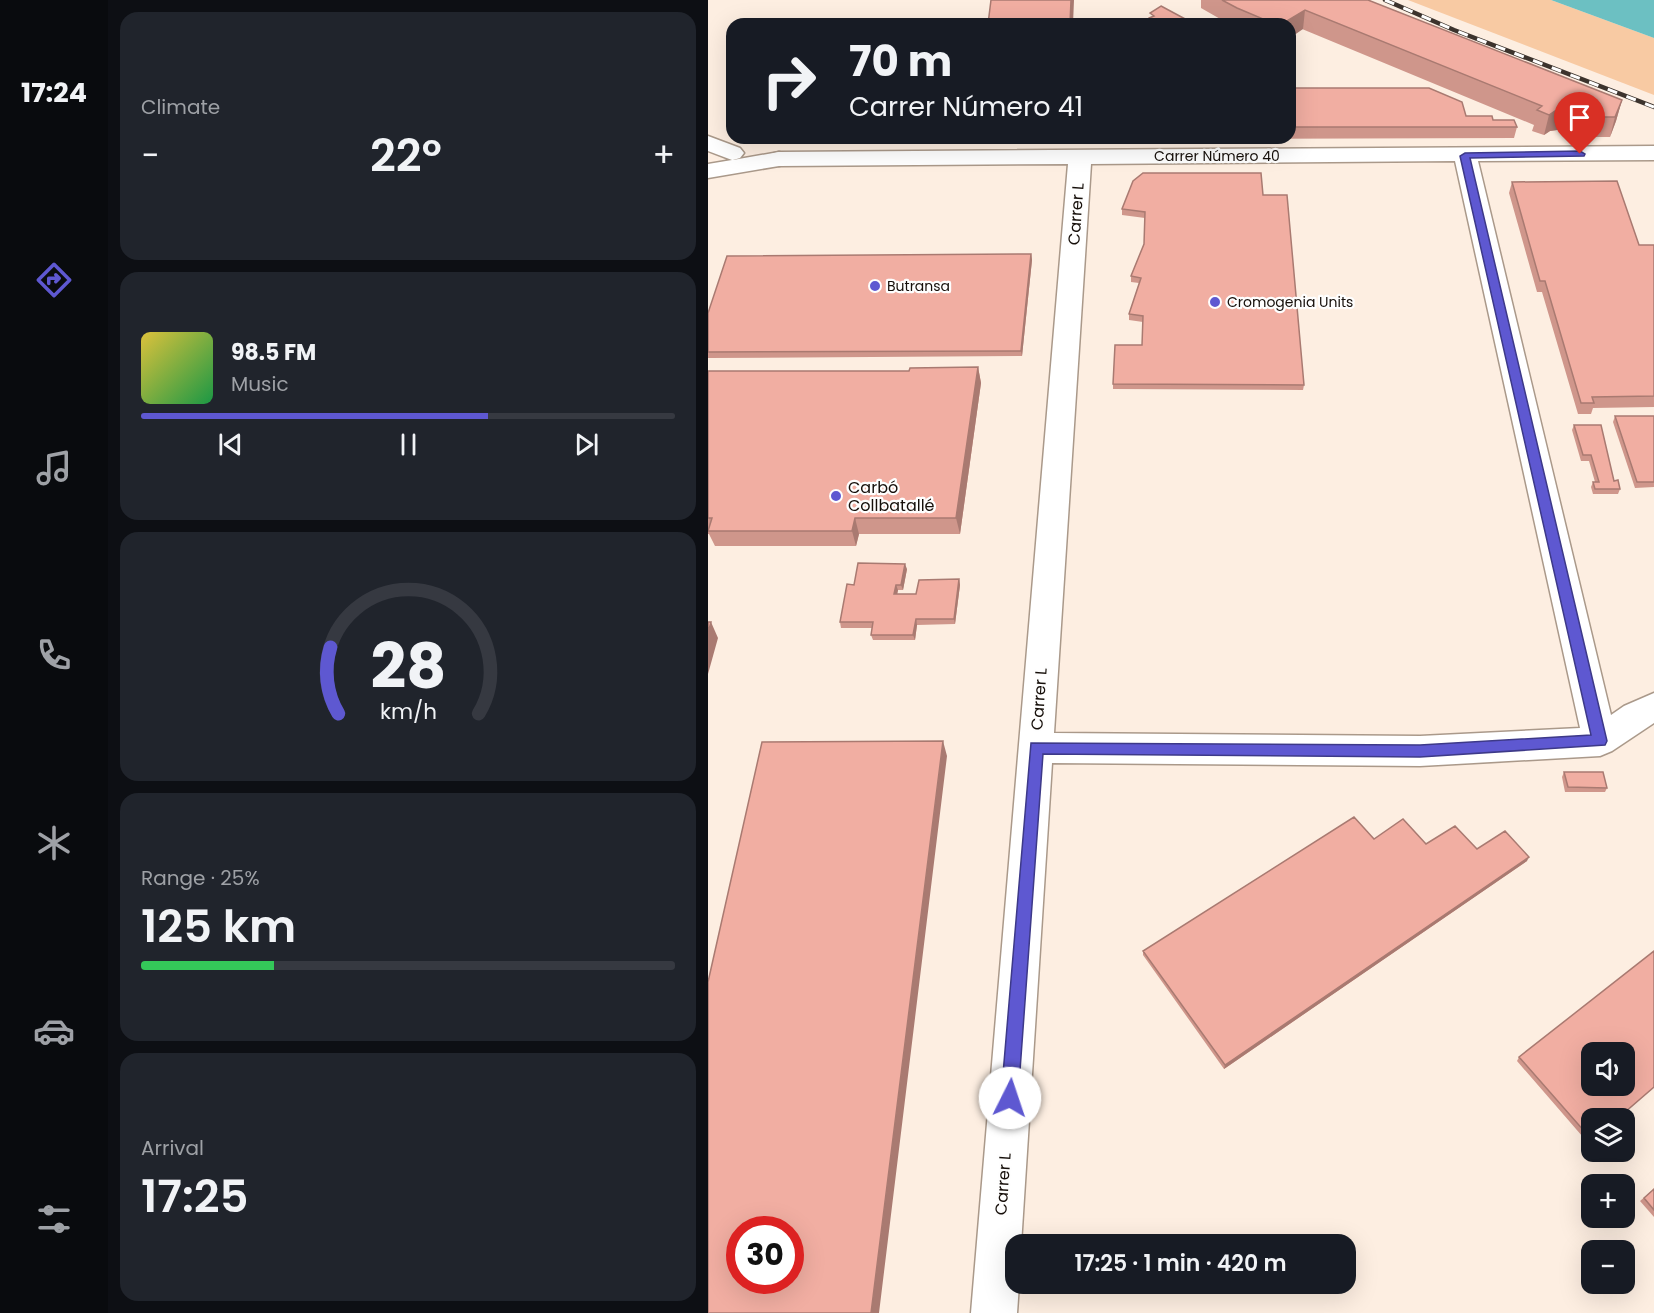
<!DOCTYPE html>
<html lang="en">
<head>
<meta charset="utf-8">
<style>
  :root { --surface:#171b24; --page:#20242c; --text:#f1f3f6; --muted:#9ea1a6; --line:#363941; --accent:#5e58d1 }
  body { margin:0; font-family:Poppins,sans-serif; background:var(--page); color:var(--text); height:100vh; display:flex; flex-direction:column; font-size:22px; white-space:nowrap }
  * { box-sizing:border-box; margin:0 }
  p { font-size:20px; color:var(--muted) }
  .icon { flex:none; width:33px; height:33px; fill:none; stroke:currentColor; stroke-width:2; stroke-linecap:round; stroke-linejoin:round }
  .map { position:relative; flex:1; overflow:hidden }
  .details { display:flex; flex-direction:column; gap:12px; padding:12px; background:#0d0f14; width:600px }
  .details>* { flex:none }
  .top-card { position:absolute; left:18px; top:18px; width:570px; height:126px; border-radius:18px; box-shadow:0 6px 24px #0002; background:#171b24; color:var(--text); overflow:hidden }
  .tools { position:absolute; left:873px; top:1042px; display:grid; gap:12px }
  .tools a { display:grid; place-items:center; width:54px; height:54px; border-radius:12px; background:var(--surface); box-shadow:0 6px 24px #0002; font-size:30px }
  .speed { position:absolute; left:18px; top:1216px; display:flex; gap:12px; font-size:30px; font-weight:700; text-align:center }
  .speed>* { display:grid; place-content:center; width:78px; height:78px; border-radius:50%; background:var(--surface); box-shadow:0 6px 24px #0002; line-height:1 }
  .speed .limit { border:9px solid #d22; background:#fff; color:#111 }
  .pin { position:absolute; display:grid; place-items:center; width:51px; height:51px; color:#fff; margin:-62px -26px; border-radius:50% 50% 50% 0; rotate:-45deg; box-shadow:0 0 6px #0007 }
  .pin .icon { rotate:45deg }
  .me { position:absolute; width:66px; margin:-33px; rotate:4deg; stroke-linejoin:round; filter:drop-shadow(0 0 4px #0008) }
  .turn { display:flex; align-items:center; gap:21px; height:126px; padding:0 24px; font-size:27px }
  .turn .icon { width:78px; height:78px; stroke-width:2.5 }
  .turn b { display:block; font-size:42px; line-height:51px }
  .big { font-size:45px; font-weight:600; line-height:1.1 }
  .details .card { flex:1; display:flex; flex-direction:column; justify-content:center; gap:9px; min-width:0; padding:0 21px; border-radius:18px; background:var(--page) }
  .details .dial { align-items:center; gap:0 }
  .dial svg { height:156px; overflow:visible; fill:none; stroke:var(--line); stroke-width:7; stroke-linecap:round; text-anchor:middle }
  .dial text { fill:var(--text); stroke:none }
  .song { display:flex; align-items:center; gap:18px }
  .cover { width:72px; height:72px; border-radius:9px; background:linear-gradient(135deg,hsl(50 70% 55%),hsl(140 70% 35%)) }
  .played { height:6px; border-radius:3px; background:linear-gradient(90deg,var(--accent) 65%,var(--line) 65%) }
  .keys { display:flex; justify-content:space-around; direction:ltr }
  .heat { display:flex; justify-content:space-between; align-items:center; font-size:33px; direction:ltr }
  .charge { height:9px; border-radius:4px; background:linear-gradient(90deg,#34c759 25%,var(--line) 0) }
  .trip { position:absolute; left:297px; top:1234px; width:351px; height:60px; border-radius:18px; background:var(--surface); box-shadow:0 6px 24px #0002; font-weight:600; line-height:60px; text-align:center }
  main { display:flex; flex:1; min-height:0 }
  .tab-bar { display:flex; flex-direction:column; width:108px; justify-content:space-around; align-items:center; background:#090b0e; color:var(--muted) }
  .tab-bar .icon { width:42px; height:42px }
  .tab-bar .current { color:var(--accent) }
  .tab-bar b { font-size:27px; color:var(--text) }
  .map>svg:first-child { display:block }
  .green { fill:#f8caa3 }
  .water { fill:#6cc0c2 }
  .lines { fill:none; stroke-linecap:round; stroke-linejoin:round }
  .minor-casing { stroke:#aa998a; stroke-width:3 }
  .major-casing { stroke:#aa998a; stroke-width:3 }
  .minor { fill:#fff; fill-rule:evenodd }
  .major { fill:#fff; fill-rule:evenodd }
  .rail-casing { stroke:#3c332d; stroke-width:4.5 }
  .rail { stroke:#fefefe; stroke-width:3; stroke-dasharray:10; stroke-linecap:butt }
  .wall { fill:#cf968b }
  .shaded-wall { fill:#a97a71 }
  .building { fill:#f1aea2; stroke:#a97a71; stroke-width:1.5; fill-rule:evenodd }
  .route { fill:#5e58d1; stroke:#3d3988; stroke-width:1.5 }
  .poi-dot { fill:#5e58d1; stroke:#fefefe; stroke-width:2 }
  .labels { text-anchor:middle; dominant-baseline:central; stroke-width:4.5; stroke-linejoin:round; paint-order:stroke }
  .far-street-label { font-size:14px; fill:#160f0a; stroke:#fefefe }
  .far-poi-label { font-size:14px; fill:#160f0a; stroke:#fefefe; text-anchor:start }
  .street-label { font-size:16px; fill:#160f0a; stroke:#fefefe }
  .poi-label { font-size:16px; fill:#160f0a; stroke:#fefefe; text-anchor:start }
</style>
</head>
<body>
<main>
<nav class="tab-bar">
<b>17:24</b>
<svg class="icon current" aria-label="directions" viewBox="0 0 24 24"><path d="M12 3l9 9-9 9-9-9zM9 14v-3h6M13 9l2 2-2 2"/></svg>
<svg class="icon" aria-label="music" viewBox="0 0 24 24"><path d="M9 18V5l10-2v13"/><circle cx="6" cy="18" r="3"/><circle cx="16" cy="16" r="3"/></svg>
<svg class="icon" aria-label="phone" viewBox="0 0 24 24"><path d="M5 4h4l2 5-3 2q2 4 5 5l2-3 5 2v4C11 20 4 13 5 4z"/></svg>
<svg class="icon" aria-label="climate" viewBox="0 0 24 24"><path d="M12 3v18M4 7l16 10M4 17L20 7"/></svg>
<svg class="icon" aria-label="car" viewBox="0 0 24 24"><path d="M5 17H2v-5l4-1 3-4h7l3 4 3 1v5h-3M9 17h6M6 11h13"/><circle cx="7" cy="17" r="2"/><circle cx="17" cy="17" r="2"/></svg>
<svg class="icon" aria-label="filters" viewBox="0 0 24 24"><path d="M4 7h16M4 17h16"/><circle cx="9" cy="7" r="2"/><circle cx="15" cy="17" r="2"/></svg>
</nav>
<section class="details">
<div class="card"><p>Climate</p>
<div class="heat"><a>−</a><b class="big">22°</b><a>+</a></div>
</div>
<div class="card">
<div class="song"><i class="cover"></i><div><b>98.5 FM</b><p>Music</p></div></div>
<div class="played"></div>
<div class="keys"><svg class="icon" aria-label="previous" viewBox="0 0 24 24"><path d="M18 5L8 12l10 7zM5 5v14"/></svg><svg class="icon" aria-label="pause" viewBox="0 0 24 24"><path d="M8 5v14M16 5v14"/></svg><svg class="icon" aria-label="next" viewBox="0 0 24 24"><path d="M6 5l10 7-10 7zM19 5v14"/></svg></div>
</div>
<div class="card dial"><svg viewBox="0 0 100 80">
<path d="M14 69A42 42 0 1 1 86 69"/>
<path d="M14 69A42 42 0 0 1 10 35" stroke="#5e58d1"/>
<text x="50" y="56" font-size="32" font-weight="700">28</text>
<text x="50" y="72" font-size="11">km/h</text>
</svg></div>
<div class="card"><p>Range · 25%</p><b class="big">125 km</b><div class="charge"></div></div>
<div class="card"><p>Arrival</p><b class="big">17:25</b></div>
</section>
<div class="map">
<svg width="946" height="1313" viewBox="0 0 946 1313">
  <rect width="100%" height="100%" fill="#fdeee1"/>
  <path class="green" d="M 700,0 L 843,0 L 946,38 L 946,95 Z"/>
  <path class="water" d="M 843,0 L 946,0 L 946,38 Z"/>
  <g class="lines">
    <defs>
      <path id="minor" d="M 946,146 L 946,160 L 770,161 L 903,715 L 916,706 L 946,693 L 946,723 L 904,751 L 892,756 L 712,766 L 344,763 L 313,1245 L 308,1245 L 308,1284 L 311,1284 L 309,1313 L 263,1313 L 360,164 L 71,166 L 63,164 L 59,159 L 63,154 L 71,152 ZM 747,161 L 872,728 L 712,736 L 346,733 L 383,164 Z"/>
      <path id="major" d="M 0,136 L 32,148 L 36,153 L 32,158 L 25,160 L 71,152 L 79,154 L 83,159 L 79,164 L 71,166 L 0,178 L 0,164 L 24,160 L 0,151 Z"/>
    </defs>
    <use href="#minor" class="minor-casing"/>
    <use href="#major" class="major-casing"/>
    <use href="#minor" class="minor"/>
    <use href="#major" class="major"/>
    <defs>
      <path id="rail" d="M 677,0 L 746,30 L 946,107"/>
    </defs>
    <use href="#rail" class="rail-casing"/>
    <use href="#rail" class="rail"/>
  </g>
  <path class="wall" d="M 493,0 L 660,0 L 914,100 L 908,121 L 902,137 L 867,137 L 863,128 L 842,131 L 836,135 L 824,131 L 826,125 L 582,24 L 521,24 L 493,8 Z
    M 582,88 L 785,120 L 809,127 L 806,138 L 435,139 L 435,138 L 582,138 Z
    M 269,138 L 324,138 L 321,140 L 270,140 Z
    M 804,182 L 931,245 L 946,245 L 946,407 L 885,408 L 883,414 L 870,414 L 834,292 L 829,292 L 801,193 Z
    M 555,195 L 596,385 L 595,390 L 405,389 L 405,384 L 434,345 L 435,322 L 421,320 L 421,314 L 431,283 L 423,282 L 423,276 L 436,244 L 437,218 L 414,215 L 414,209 Z
    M 323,254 L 324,260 L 314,356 L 0,358 L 0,313 Z
    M 270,367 L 273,383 L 252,534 L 151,534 L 148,546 L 7,546 L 1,534 L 0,534 L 0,371 L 201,371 Z
    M 907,416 L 946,416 L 946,487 L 927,488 L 905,422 Z
    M 866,425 L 912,489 L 910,494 L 885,494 L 883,487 L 885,482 L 887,482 L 881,461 L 873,461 L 864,430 Z
    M 199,569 L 195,590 L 190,590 L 189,594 L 208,594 L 251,579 L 252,585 L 247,624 L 209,625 L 207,640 L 165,640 L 163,635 L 164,628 L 133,628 L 132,622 L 146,585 Z
    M 856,772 L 899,788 L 897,792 L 857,792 L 854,777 Z
    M 666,839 L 769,849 L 819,861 L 516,1069 L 435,955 L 435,951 Z
    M 946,951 L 884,1141 L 881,1144 L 809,1061 L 811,1057 Z
    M 946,1189 L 946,1217 L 932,1201 Z"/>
  <path class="shaded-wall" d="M 363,0 L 366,0 L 365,24 L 362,24 Z
    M 597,10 L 595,29 L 582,38 L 582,24 L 574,24 Z
    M 914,100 L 908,121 L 902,137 L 907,117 Z
    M 868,108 L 863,128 L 842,131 L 836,135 L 841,115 L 847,111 Z
    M 323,254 L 324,260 L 314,356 L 313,351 Z
    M 270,367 L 273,383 L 252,534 L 248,518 Z
    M 147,518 L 151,534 L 148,546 L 144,531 Z
    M 197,564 L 199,569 L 195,590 L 193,585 Z
    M 251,579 L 252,585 L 247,624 L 246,619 Z
    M 188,585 L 190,590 L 188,600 L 186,594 Z
    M 208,619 L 209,625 L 207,640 L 205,635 Z
    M 3,622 L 10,638 L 0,674 L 0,633 Z
    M 235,741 L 239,756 L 171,1313 L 163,1313 Z
    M 821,857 L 819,861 L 516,1069 L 517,1065 Z"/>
  <path class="building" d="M 283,0 L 363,0 L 362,24 L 280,24 Z
    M 514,0 L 660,0 L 914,100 L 907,117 L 872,117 L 868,108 L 847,111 L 841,115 L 829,110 L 834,106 L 597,10 L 574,24 L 567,24 L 529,8 Z
    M 453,6 L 481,21 L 475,24 L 442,24 L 441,18 L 446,16 L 442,13 Z
    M 582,88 L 721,88 L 754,102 L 758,116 L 784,116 L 785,120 L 806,120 L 809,127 L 582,127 Z
    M 435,173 L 553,173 L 555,195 L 579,195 L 596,385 L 405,384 L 407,345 L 434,345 L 435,316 L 421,314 L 433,278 L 423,276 L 436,244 L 437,212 L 414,209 L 425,181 Z
    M 909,181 L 931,245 L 946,245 L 946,396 L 884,397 L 886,403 L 873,403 L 837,281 L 832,281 L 804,182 Z
    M 323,254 L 313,351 L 0,352 L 0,313 L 19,256 Z
    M 270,367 L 248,518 L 147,518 L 144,531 L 0,531 L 4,518 L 0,518 L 0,371 L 201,371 L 202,368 Z
    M 907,416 L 946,416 L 946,482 L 929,482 Z
    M 866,425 L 893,425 L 906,481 L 910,480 L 912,489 L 887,489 L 885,482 L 891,482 L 883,455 L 875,455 Z
    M 150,563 L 197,564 L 193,585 L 188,585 L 186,594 L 208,594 L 211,580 L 251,579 L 246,619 L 208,619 L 205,635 L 163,635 L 165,622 L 132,622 L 139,584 L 146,585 Z
    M 0,622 L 3,622 L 0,633 Z
    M 235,741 L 163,1313 L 0,1313 L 0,982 L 54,742 ZM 32,1230 L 82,1230 L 82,1281 L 32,1281 Z
    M 856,772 L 895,772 L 899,788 L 860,787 Z
    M 646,817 L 666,839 L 695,819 L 718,844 L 747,826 L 769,849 L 797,831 L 821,857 L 517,1065 L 435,951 Z
    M 946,951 L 946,1087 L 909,1119 L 884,1119 L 884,1140 L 811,1057 ZM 884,1053 L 916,1053 L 916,1086 L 884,1086 Z
    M 946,1189 L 946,1210 L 936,1198 Z"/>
  <path class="route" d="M 872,151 L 877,154 L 876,156 L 762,158 L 899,741 L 897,745 L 712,757 L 335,754 L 310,1098 L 308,1104 L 302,1107 L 295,1104 L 293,1098 L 323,743 L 712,745 L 883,735 L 752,156 L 757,153 Z"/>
  <g class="poi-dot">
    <circle cx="167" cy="286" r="6"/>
    <circle cx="507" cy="302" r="6"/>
    <circle cx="128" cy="496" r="6"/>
  </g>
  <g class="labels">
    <g class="far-street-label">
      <text x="509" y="156">Carrer Número 40</text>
    </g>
    <g class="far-poi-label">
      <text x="179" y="286">Butransa</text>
      <text x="519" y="302">Cromogenia Units</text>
    </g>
    <g class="street-label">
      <text transform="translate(368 214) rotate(-86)">Carrer L</text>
      <text transform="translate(331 699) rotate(-86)">Carrer L</text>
      <text transform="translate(295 1184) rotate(-86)">Carrer L</text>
    </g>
    <g class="poi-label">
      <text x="140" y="487">Carbó<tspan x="140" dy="18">Collbatallé</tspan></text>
    </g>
  </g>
</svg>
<div class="tools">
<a><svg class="icon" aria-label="sound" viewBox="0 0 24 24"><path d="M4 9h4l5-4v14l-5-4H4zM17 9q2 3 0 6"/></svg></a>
<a><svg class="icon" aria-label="layers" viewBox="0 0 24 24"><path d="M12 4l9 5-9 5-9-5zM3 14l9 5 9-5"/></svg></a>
<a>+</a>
<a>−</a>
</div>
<div class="speed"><div class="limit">30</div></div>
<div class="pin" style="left:872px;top:154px;background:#d93025"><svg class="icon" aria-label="arrive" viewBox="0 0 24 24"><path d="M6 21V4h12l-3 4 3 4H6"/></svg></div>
<svg class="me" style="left:302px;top:1098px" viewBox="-20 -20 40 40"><circle r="19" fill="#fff"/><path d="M0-13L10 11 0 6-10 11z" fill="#5e58d1"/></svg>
<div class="trip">17:25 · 1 min · 420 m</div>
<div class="top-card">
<div class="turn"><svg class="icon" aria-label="right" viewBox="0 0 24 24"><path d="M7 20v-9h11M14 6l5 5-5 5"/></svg><div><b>70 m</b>Carrer Número 41</div></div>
</div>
</div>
</main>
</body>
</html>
